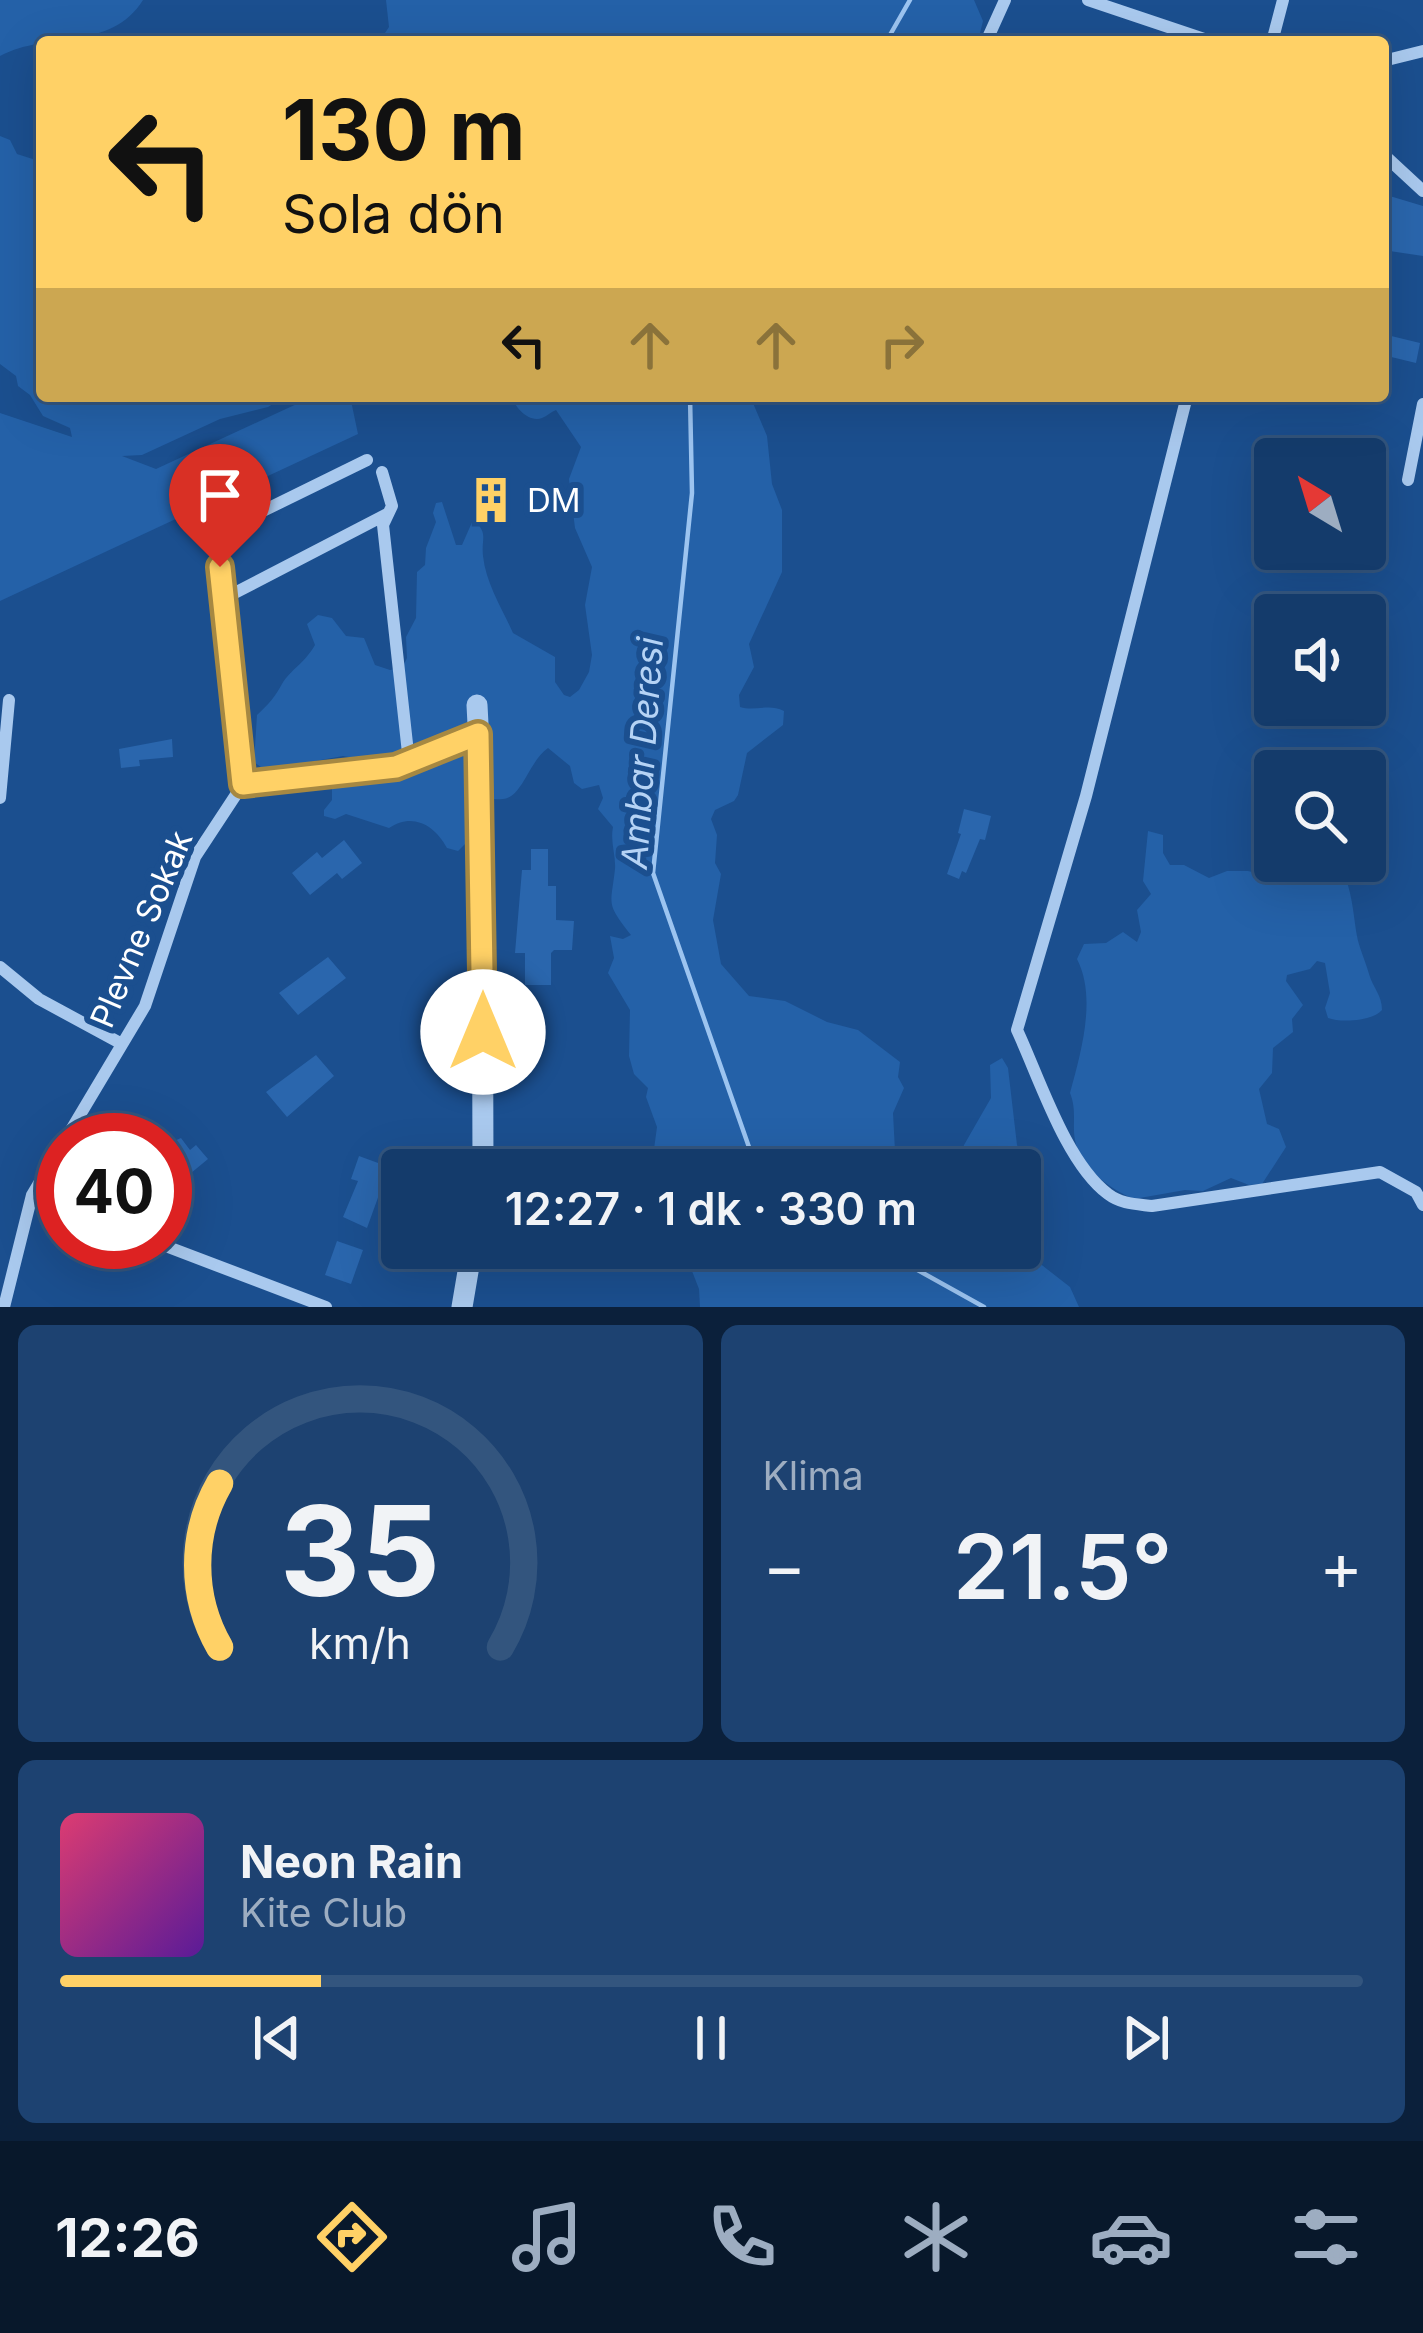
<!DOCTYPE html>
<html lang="tr">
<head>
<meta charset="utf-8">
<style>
  :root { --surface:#143b6b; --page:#1d4271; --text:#f1f3f6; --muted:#9dadc1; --line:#33557e; --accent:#ffd166 }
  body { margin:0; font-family:Inter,sans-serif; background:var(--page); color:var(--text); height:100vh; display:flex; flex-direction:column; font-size:45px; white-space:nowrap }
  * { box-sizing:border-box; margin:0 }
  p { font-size:39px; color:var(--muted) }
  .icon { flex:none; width:66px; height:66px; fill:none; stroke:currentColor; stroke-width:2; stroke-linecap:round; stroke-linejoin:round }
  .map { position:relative; height:1307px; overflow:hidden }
  .details { display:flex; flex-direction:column; gap:18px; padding:18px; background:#0b203b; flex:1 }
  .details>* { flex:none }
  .guide { position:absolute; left:36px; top:36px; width:1353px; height:366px; border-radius:12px; box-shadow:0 12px 48px #0002,0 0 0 3px var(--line); background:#ffd166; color:#111; overflow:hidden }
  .needle { width:78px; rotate:322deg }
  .fabs { position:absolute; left:1254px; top:438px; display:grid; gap:24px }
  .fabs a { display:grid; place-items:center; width:132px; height:132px; border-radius:12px; background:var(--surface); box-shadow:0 12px 48px #0002,0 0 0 3px var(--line); font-size:60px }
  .speed { position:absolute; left:36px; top:1113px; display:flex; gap:24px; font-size:60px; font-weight:700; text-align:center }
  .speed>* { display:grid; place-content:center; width:156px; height:156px; border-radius:50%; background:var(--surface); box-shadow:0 12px 48px #0002,0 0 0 3px var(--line); line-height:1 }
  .speed .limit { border:18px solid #d22; background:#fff; color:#111 }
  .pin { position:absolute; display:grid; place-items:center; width:102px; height:102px; color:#fff; margin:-123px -51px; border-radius:50% 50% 50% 0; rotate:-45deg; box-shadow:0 0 12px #0007 }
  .pin .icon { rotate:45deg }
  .me { position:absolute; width:132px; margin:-66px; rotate:0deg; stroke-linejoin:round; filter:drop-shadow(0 0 9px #0008) }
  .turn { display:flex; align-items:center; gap:42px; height:252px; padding:0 48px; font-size:54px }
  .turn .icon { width:156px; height:156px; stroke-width:2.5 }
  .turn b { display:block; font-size:84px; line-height:102px }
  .lanes { display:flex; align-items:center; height:114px; padding:0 48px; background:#0003; justify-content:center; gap:60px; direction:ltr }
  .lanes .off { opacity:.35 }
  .big { font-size:90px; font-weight:600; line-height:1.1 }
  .details .tile { flex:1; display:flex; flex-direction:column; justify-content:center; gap:18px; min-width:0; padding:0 42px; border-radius:18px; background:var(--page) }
  .details .dial { align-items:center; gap:0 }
  .dial svg { height:312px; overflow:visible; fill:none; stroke:var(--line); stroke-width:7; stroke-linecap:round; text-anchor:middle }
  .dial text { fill:var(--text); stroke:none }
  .song { display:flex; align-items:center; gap:36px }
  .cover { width:144px; height:144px; border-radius:18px; background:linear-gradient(135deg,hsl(340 70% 55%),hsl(270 70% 35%)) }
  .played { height:12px; border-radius:6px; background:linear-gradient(90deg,var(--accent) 20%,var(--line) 20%) }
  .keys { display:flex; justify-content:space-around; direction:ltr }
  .heat { display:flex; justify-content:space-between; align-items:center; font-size:66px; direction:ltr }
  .details .tiles { flex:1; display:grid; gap:18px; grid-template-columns:1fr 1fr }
  .tile:last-child { grid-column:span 2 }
  .trip { position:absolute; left:381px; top:1149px; width:660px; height:120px; border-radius:12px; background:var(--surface); box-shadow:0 12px 48px #0002,0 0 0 3px var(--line); font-weight:600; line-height:120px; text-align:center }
  .tabs { display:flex; height:192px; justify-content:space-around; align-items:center; background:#08182b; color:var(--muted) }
  .tabs .icon { width:84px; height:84px }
  .tabs .active { color:var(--accent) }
  .tabs b { font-size:54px; color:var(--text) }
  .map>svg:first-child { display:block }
  .green { fill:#2461a8 }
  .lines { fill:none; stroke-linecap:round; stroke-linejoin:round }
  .stream { stroke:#9cc4f0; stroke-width:4.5 }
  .building { fill:#2a66ad }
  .minor { stroke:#a9c9ee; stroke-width:12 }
  .tertiary { stroke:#a9c9ee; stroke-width:21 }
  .route-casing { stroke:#a68842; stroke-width:30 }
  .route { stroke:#ffd166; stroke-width:21 }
  .labels { text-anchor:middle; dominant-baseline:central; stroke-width:12; stroke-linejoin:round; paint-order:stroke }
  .poi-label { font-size:33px; fill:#fff; stroke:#1b4f8f; text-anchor:start }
  .street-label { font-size:33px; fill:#fff; stroke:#1b4f8f }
  .water-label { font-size:36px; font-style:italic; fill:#b5d3f5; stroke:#1b4f8f }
</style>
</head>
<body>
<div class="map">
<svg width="1423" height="1307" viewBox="0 0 1423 1307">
  <rect width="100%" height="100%" fill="#1b4f8f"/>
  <path class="green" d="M 0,0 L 143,0 C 110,52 50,30 0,56 Z
    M 386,0 L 974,0 L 983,21 L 979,37 L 968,42 L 379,42 L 389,27 Z
    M 0,136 L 10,140 L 17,154 L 42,162 L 42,396 L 286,396 L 268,407 L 220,419 L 142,455 L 122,456 L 156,469 L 314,396 L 350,396 L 358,434 L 0,601 L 0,413 L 72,437 L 70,428 L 43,416 L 30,395 L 18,386 L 16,376 L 0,364 Z
    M 512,396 L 750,396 L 767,436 L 772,484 L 782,510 L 782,572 L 749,644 L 754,667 L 739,695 L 740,707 C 755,712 768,703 784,711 L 783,725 L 747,753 L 738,795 L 734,801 L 715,810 L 711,819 L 717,835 L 715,863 L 721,874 L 713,920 L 721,964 L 749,996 L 785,1001 L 827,1022 L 858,1030 L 900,1062 L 898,1077 L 904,1088 L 893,1113 L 896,1170 L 663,1170 L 654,1149 L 657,1127 L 646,1097 L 648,1088 L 634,1074 L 629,1056 L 630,1010 L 608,973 L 614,958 L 610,936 L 623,939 L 631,935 C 605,902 611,906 615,869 C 616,855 610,842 613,827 L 598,809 L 603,798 L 599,785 L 582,789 L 574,783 L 570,766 L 548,748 C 529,761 522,798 503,799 C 493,800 482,798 472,798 L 467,842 L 458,851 L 447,848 C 435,825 412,812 389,828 L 346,814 L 335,819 L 324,816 L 324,810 L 332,800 L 332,788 L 355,781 L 376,762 L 343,756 L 265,770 L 254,762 L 257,715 C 269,704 275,697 282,684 C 291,669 304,664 315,645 L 307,624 L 318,615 L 332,618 L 346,636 L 364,638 L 375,665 L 390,670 L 402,668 L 407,658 L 406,637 L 416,618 L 417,572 L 425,565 L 426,548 L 436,522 L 433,513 L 436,503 L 442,502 L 456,545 L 462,545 L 473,520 C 489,533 481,538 483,556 C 486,584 503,610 513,633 L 555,657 L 555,682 L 564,695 L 570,697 L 579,690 L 589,672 L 592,655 L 585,605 L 592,567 L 575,528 L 569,479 L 581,447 L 556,410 C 551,412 547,416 542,418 C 529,423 514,407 512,396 Z
    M 1148,831 L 1163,835 L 1163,853 L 1170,865 L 1184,865 L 1209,878 L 1227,871 L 1248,871 L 1279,879 L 1331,861 L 1336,861 C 1352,881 1353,913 1357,936 C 1358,944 1366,963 1369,974 C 1373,988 1382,995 1382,1010 C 1373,1021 1341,1023 1328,1018 L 1325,1008 L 1330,993 L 1325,963 L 1317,961 L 1310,969 L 1287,975 L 1286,981 L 1303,1005 L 1292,1019 L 1293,1032 L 1273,1048 L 1272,1073 L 1259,1089 L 1267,1124 L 1279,1129 L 1286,1147 L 1262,1184 L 1249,1185 L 1231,1178 L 1203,1191 L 1185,1190 L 1134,1199 C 1110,1189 1080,1168 1075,1140 C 1072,1124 1077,1110 1070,1093 C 1081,1052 1097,998 1077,959 L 1084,944 L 1106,943 L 1123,932 L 1137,942 L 1141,932 L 1137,910 L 1151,894 L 1143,881 Z
    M 1002,1058 L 1008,1068 L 1017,1145 L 1028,1164 L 1031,1183 L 1020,1190 L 1020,1170 L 956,1170 L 964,1145 L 991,1098 L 990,1065 Z
    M 683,1248 L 1020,1248 L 1070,1287 L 1079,1307 L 700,1307 L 699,1289 Z"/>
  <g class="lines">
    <path class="stream" d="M 886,42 L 910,0
      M 690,396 L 692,493 L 653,873 L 757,1170
      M 878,1248 L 984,1307"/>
  </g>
  <path class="building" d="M 1383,194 L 1423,206 L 1423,256 L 1383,250 Z
    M 1383,334 L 1420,343 L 1416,363 L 1383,355 Z
    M 1339,591 L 1386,597 L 1372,691 L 1365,691 L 1365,615 L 1335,615 Z
    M 172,739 L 173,757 L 139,760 L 140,766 L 121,768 L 119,749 Z
    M 964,809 L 991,816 L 985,840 L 980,839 L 966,873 L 962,871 L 959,879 L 947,874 L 961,834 L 958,833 Z
    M 344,840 L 362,863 L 342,879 L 337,873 L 310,895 L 292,873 L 317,852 L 322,858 Z
    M 531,849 L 548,849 L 548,886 L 556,886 L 556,920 L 574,921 L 572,950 L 554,950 L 551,953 L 551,985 L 525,985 L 525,953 L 515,953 L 522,870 L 531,870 Z
    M 328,957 L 346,978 L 298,1015 L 279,993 Z
    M 316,1055 L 334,1076 L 287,1117 L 266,1092 Z
    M 181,1138 L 190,1150 L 196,1145 L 208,1159 L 179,1183 L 165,1165 L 165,1145 Z
    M 359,1156 L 389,1167 L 367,1228 L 343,1217 L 358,1181 L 351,1179 Z
    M 337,1241 L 363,1250 L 351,1284 L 325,1275 Z"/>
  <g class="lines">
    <path class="minor" d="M 1088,0 L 1213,42
      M 986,42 L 1005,0
      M 1272,42 L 1283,0
      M 1383,61 L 1423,51
      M 1383,154 L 1423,191
      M 1187,396 L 1086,796 L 1017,1030 C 1039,1077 1066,1163 1108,1194 C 1121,1204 1136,1204 1152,1206 L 1380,1172 L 1416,1192 L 1423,1205
      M 382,472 L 392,506 L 383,525 L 409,762
      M 1408,480 L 1423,404
      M 223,599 L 387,514
      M 243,784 L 216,534 L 367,460
      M 0,798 L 9,700
      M 0,967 L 39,999 L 122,1044
      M 65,1140 L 145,1006 L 195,857 L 243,784 L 396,767 L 479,734
      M 32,1195 L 63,1207
      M 155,1242 L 326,1307
      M 4,1307 L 32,1195 L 63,1143"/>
    <path class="tertiary" d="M 477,705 L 482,801 L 483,1170
      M 462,1307 L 472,1248"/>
  </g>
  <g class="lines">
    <defs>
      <path id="route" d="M 220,567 L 243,784 L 396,767 L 478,734 L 483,1032"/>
    </defs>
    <use href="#route" class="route-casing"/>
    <use href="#route" class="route"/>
  </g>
  <defs>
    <symbol id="building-bare" viewBox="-9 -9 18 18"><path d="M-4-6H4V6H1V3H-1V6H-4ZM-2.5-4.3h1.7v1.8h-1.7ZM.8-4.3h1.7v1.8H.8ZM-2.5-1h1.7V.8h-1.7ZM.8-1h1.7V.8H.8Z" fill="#ffd166" stroke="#1b4f8f" stroke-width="2.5" paint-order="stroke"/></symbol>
  </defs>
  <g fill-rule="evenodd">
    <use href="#building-bare" x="458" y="467" width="66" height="66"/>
  </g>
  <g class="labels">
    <g class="poi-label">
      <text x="527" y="500">DM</text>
    </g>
    <g class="street-label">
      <text transform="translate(141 929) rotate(-67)">Plevne Sokak</text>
    </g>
    <g class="water-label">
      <text transform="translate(642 753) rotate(-86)">Ambar Deresi</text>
    </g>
  </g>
</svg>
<div class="fabs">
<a><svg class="needle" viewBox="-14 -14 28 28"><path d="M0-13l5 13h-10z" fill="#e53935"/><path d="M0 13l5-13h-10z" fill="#9dadc1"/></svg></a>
<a><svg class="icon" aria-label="sound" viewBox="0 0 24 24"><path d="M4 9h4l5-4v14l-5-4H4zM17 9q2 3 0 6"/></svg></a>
<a><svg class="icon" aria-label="search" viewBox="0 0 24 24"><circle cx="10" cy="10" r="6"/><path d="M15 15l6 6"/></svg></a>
</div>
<div class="speed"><div class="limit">40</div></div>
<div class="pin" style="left:220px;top:567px;background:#d93025"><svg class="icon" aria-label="arrive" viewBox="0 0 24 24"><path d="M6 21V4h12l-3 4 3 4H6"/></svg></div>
<svg class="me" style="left:483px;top:1032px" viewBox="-20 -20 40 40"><circle r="19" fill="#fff"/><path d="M0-13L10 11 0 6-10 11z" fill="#ffd166"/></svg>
<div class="trip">12:27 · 1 dk · 330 m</div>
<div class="guide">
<div class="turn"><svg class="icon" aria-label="left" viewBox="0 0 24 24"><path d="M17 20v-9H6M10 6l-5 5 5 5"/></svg><div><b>130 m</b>Sola dön</div></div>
<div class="lanes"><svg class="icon" aria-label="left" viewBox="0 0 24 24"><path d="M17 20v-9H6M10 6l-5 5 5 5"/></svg><svg class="icon off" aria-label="ahead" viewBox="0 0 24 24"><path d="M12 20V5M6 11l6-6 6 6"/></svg><svg class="icon off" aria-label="ahead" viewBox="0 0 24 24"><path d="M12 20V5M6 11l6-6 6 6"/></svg><svg class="icon off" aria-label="right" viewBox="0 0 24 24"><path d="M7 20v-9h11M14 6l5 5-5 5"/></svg></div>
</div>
</div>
<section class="details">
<div class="tiles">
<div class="tile dial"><svg viewBox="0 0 100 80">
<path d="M14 69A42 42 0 1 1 86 69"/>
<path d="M14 69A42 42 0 0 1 14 27" stroke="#ffd166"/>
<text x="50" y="56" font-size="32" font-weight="700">35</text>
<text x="50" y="72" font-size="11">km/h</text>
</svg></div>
<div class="tile"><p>Klima</p>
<div class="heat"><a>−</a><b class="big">21.5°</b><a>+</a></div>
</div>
<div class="tile">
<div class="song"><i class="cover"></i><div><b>Neon Rain</b><p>Kite Club</p></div></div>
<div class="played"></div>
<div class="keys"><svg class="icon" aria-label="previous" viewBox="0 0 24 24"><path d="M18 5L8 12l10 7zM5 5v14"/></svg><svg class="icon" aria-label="pause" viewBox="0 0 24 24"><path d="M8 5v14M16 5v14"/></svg><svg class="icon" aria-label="next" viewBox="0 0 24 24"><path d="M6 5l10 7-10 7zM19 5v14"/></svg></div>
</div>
</div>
</section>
<nav class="tabs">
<b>12:26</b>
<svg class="icon active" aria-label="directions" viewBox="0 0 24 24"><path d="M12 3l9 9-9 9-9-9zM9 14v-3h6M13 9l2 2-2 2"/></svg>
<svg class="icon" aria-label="music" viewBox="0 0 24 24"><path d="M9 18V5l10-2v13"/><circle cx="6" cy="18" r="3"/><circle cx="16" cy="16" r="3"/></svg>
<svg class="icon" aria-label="phone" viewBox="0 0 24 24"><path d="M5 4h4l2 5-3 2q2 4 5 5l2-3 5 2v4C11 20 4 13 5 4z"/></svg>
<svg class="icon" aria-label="climate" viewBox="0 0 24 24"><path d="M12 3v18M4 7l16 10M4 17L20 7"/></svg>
<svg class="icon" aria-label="car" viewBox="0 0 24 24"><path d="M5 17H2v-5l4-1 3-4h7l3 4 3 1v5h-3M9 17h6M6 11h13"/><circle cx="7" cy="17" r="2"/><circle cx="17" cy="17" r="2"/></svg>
<svg class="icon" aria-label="filters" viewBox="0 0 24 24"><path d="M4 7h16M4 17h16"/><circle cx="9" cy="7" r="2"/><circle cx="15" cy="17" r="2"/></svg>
</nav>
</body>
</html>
